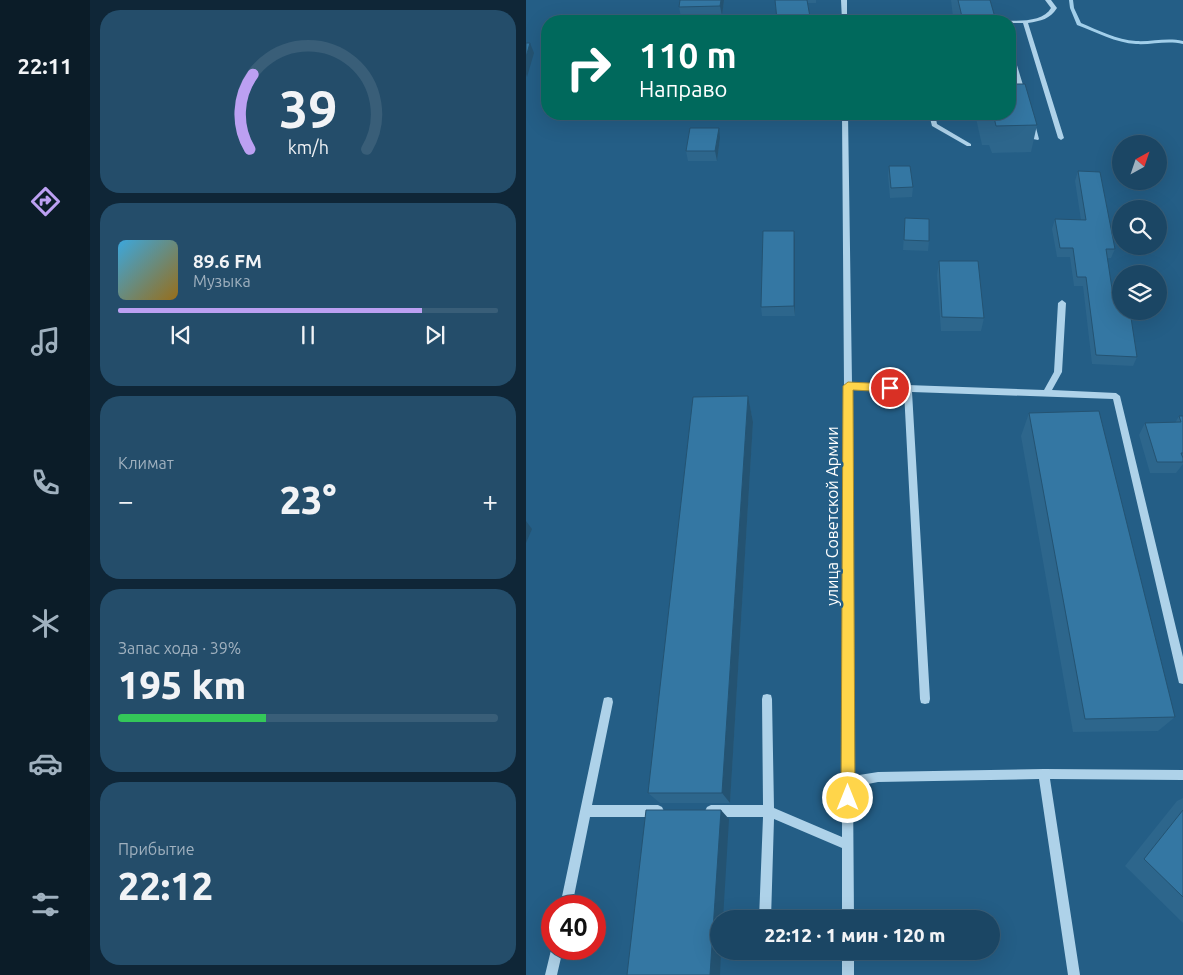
<!DOCTYPE html>
<html lang="ru">
<head>
<meta charset="utf-8">
<style>
  :root { --surface:#1b4664; --page:#244d6a; --text:#f1f3f6; --muted:#a0b1bf; --line:#395e78; --accent:#bca0f2 }
  body { margin:0; font-family:Ubuntu,sans-serif; background:var(--page); color:var(--text); height:100vh; display:flex; flex-direction:column; font-size:19px; white-space:nowrap }
  * { box-sizing:border-box; margin:0 }
  p { font-size:16px; color:var(--muted) }
  .icon { flex:none; width:28px; height:28px; fill:none; stroke:currentColor; stroke-width:2; stroke-linecap:round; stroke-linejoin:round }
  .map { position:relative; flex:1; overflow:hidden }
  .details { display:flex; flex-direction:column; gap:10px; padding:10px; background:#0f2637; width:436px }
  .details>* { flex:none }
  .hud { position:absolute; left:15px; top:15px; width:475px; height:105px; border-radius:20px; box-shadow:0 5px 20px #0002,0 0 0 1px var(--line); background:#00695c; color:#fff; overflow:hidden }
  .needle { width:32px; rotate:40deg }
  .buttons { position:absolute; left:586px; top:135px; display:grid; gap:10px }
  .buttons a { display:grid; place-items:center; width:55px; height:55px; border-radius:50%; background:var(--surface); box-shadow:0 5px 20px #0002,0 0 0 1px var(--line); font-size:25px }
  .speed { position:absolute; left:15px; top:895px; display:flex; gap:10px; font-size:25px; font-weight:700; text-align:center }
  .speed>* { display:grid; place-content:center; width:65px; height:65px; border-radius:50%; background:var(--surface); box-shadow:0 5px 20px #0002,0 0 0 1px var(--line); line-height:1 }
  .speed .limit { border:8px solid #d22; background:#fff; color:#111 }
  .pin { position:absolute; display:grid; place-items:center; width:42px; height:42px; color:#fff; margin:-21px; border:2px solid #fff; border-radius:50%; box-shadow:0 1px 5px #0007 }
  .me { position:absolute; width:55px; margin:-28px; rotate:0deg; stroke-linejoin:round; filter:drop-shadow(0 0 4px #0008) }
  .turn { display:flex; align-items:center; gap:18px; height:105px; padding:0 15px; font-size:22px }
  .turn .icon { width:65px; height:65px; stroke-width:2.5 }
  .turn b { display:block; font-size:35px; line-height:42px }
  .big { font-size:38px; font-weight:800; line-height:1.1 }
  .details .card { flex:1; display:flex; flex-direction:column; justify-content:center; gap:8px; min-width:0; padding:0 18px; border-radius:20px; background:var(--page) }
  .details .dial { align-items:center; gap:0 }
  .dial svg { height:130px; overflow:visible; fill:none; stroke:var(--line); stroke-width:7; stroke-linecap:round; text-anchor:middle }
  .dial text { fill:var(--text); stroke:none }
  .song { display:flex; align-items:center; gap:15px }
  .cover { width:60px; height:60px; border-radius:8px; background:linear-gradient(135deg,hsl(200 70% 55%),hsl(40 70% 35%)) }
  .played { height:5px; border-radius:2px; background:linear-gradient(90deg,var(--accent) 80%,var(--line) 80%) }
  .keys { display:flex; justify-content:space-around; direction:ltr }
  .heat { display:flex; justify-content:space-between; align-items:center; font-size:28px; direction:ltr }
  .charge { height:8px; border-radius:4px; background:linear-gradient(90deg,#34c759 39%,var(--line) 0) }
  .trip { position:absolute; left:184px; top:910px; width:290px; height:50px; border-radius:25px; background:var(--surface); box-shadow:0 5px 20px #0002,0 0 0 1px var(--line); font-weight:800; line-height:50px; text-align:center }
  main { display:flex; flex:1; min-height:0 }
  .tabs { display:flex; flex-direction:column; width:90px; justify-content:space-around; align-items:center; background:#0b1c28; color:var(--muted) }
  .tabs .icon { width:35px; height:35px }
  .tabs .on { color:var(--accent) }
  .tabs b { font-size:22px; color:var(--text) }
  .map>svg:first-child { display:block }
  .lines { fill:none; stroke-linecap:round; stroke-linejoin:round }
  .stream { fill:#a2cfea; fill-rule:evenodd }
  .minor { fill:#aed2e9; fill-rule:evenodd }
  .wall { fill:#2d668c }
  .shaded-wall { fill:#245372 }
  .building { fill:#3477a3; stroke:#245372 }
  .route { fill:#ffd54a; stroke:#a68a30 }
  .labels { text-anchor:middle; dominant-baseline:central; stroke-width:5; stroke-linejoin:round; paint-order:stroke }
  .street-label { font-size:16px; fill:#fff; stroke:#245e86 }
</style>
</head>
<body>
<main>
<nav class="tabs">
<b>22:11</b>
<svg class="icon on" aria-label="directions" viewBox="0 0 24 24"><path d="M12 3l9 9-9 9-9-9zM9 14v-3h6M13 9l2 2-2 2"/></svg>
<svg class="icon" aria-label="music" viewBox="0 0 24 24"><path d="M9 18V5l10-2v13"/><circle cx="6" cy="18" r="3"/><circle cx="16" cy="16" r="3"/></svg>
<svg class="icon" aria-label="phone" viewBox="0 0 24 24"><path d="M5 4h4l2 5-3 2q2 4 5 5l2-3 5 2v4C11 20 4 13 5 4z"/></svg>
<svg class="icon" aria-label="climate" viewBox="0 0 24 24"><path d="M12 3v18M4 7l16 10M4 17L20 7"/></svg>
<svg class="icon" aria-label="car" viewBox="0 0 24 24"><path d="M5 17H2v-5l4-1 3-4h7l3 4 3 1v5h-3M9 17h6M6 11h13"/><circle cx="7" cy="17" r="2"/><circle cx="17" cy="17" r="2"/></svg>
<svg class="icon" aria-label="filters" viewBox="0 0 24 24"><path d="M4 7h16M4 17h16"/><circle cx="9" cy="7" r="2"/><circle cx="15" cy="17" r="2"/></svg>
</nav>
<section class="details">
<div class="card dial"><svg viewBox="0 0 100 80">
<path d="M14 69A42 42 0 1 1 86 69"/>
<path d="M14 69A42 42 0 0 1 16 23" stroke="#bca0f2"/>
<text x="50" y="56" font-size="32" font-weight="700">39</text>
<text x="50" y="72" font-size="11">km/h</text>
</svg></div>
<div class="card">
<div class="song"><i class="cover"></i><div><b>89.6 FM</b><p>Музыка</p></div></div>
<div class="played"></div>
<div class="keys"><svg class="icon" aria-label="previous" viewBox="0 0 24 24"><path d="M18 5L8 12l10 7zM5 5v14"/></svg><svg class="icon" aria-label="pause" viewBox="0 0 24 24"><path d="M8 5v14M16 5v14"/></svg><svg class="icon" aria-label="next" viewBox="0 0 24 24"><path d="M6 5l10 7-10 7zM19 5v14"/></svg></div>
</div>
<div class="card"><p>Климат</p>
<div class="heat"><a>−</a><b class="big">23°</b><a>+</a></div>
</div>
<div class="card"><p>Запас хода · 39%</p><b class="big">195 km</b><div class="charge"></div></div>
<div class="card"><p>Прибытие</p><b class="big">22:12</b></div>
</section>
<div class="map">
<svg width="657" height="975" viewBox="0 0 657 975">
  <rect width="100%" height="100%" fill="#245e86"/>
  <g class="lines">
    <path class="stream" d="M 543,0 L 547,0 L 548,8 L 555,23 C 572,30 591,40 610,41 C 626,42 641,37 657,41 L 657,44 C 641,40 626,45 610,44 C 590,43 570,32 551,25 L 544,8 Z"/>
    <path class="minor" d="M 315,0 L 321,0 L 321,16 L 439,19 L 442,21 L 322,20 L 322,21 L 316,21 Z
      M 519,0 L 525,0 L 531,8 C 524,19 515,21 502,23 L 538,138 L 535,140 L 532,138 L 497,23 L 484,23 L 484,21 L 456,21 L 459,19 C 477,20 515,26 525,8 Z
      M 484,50 L 487,52 L 500,95 L 499,96 L 494,95 L 484,61 Z
      M 316,114 L 322,114 L 326,383 L 518,390 L 528,372 L 532,303 L 536,300 L 540,303 L 536,372 L 526,390 L 590,393 L 594,396 L 657,657 L 657,684 L 653,683 L 652,679 L 587,399 L 386,392 L 404,699 L 403,703 L 399,704 L 395,703 L 394,699 L 378,391 L 326,389 L 327,776 L 352,772 L 518,769 L 657,770 L 657,780 L 524,779 L 554,975 L 542,975 L 513,779 L 352,782 L 327,787 L 328,919 L 316,919 L 316,848 L 248,819 L 245,919 L 233,919 L 237,817 L 185,817 L 181,815 L 179,811 L 181,807 L 185,805 L 237,805 L 236,699 L 237,695 L 241,694 L 245,695 L 246,699 L 248,808 L 316,837 L 318,386 Z
      M 403,114 L 409,114 L 411,124 L 445,144 L 445,146 L 441,146 L 406,126 Z
      M 504,123 L 509,124 L 513,139 L 512,140 L 507,139 L 503,124 Z
      M 82,697 L 86,698 L 87,702 L 66,805 L 132,805 L 136,807 L 138,811 L 136,815 L 132,817 L 64,817 L 46,906 L 34,906 L 77,702 L 78,698 Z
      M 26,946 L 26,949 L 37,949 L 31,975 L 19,975 Z
      M 316,951 L 328,951 L 328,975 L 316,975 Z"/>
  </g>
  <path class="wall" d="M 198,0 L 196,16 L 155,17 L 153,7 Z
    M 249,0 L 290,0 L 290,3 L 282,3 L 284,21 L 251,21 Z
    M 425,0 L 464,0 L 470,21 L 428,21 L 429,17 L 427,17 Z
    M 487,84 L 511,125 L 505,152 L 466,153 L 463,145 L 456,145 L 449,114 L 484,114 Z
    M 194,138 L 191,161 L 162,161 L 160,151 Z
    M 363,166 L 387,187 L 386,197 L 364,198 L 362,176 Z
    M 552,171 L 589,249 L 585,258 L 581,258 L 588,302 L 611,357 L 607,366 L 566,364 L 557,286 L 548,286 L 544,257 L 531,257 L 526,229 L 529,219 L 555,220 L 549,181 Z
    M 379,218 L 403,241 L 402,251 L 377,250 Z
    M 269,241 L 269,316 L 236,316 L 235,307 Z
    M 413,261 L 458,318 L 455,331 L 415,331 L 411,275 Z
    M 222,396 L 227,422 L 204,803 L 134,803 L 122,793 Z
    M 503,413 L 649,717 L 632,731 L 547,732 L 495,436 Z
    M 653,416 L 657,416 L 657,464 L 650,473 L 624,473 L 613,435 L 619,423 L 649,423 Z
    M 657,798 L 657,923 L 599,866 L 651,801 Z"/>
  <path class="shaded-wall" d="M 195,0 L 198,0 L 196,16 L 194,6 Z
    M 4,43 L 8,53 L 1,77 L 0,74 L 0,57 Z
    M 193,128 L 194,138 L 191,161 L 189,151 Z
    M 268,231 L 269,241 L 269,316 L 268,306 Z
    M 222,396 L 227,422 L 204,803 L 196,793 Z
    M 0,521 L 6,529 L 0,543 Z
    M 195,810 L 203,819 L 197,919 L 192,919 L 192,951 L 195,951 L 194,975 L 184,975 Z"/>
  <path class="building" d="M 154,0 L 195,0 L 194,6 L 153,7 Z
    M 249,0 L 281,0 L 284,17 L 251,19 Z
    M 432,0 L 464,0 L 470,21 L 437,21 Z
    M 0,43 L 4,43 L 0,57 Z
    M 484,71 L 487,84 L 499,84 L 511,125 L 470,126 L 468,117 L 460,117 L 459,114 L 484,114 Z
    M 164,128 L 193,128 L 189,151 L 160,151 Z
    M 363,166 L 384,166 L 387,187 L 365,188 Z
    M 552,171 L 574,172 L 589,249 L 580,249 L 588,302 L 595,302 L 595,311 L 604,311 L 611,357 L 570,355 L 560,277 L 551,277 L 547,248 L 534,248 L 529,219 L 560,220 Z
    M 379,218 L 403,219 L 403,241 L 378,240 Z
    M 237,231 L 268,231 L 268,306 L 235,307 Z
    M 413,261 L 452,261 L 458,318 L 416,317 Z
    M 222,396 L 196,793 L 122,793 L 167,397 Z
    M 573,411 L 649,717 L 559,719 L 503,413 Z
    M 653,416 L 657,416 L 657,453 L 655,453 L 657,458 L 657,462 L 631,462 L 619,423 L 655,422 Z
    M 120,810 L 195,810 L 184,975 L 101,975 Z
    M 657,810 L 657,897 L 618,859 Z"/>
  <path class="route" d="M 322,382 L 364,384 L 369,388 L 364,392 L 327,390 L 329,798 L 327,803 L 322,805 L 317,803 L 315,798 L 317,386 Z"/>
  <g class="labels">
    <g class="street-label">
      <text transform="translate(306 516) rotate(-90)">улица Советской Армии</text>
    </g>
  </g>
</svg>
<div class="buttons">
<a><svg class="needle" viewBox="-14 -14 28 28"><path d="M0-13l5 13h-10z" fill="#e53935"/><path d="M0 13l5-13h-10z" fill="#a0b1bf"/></svg></a>
<a><svg class="icon" aria-label="search" viewBox="0 0 24 24"><circle cx="10" cy="10" r="6"/><path d="M15 15l6 6"/></svg></a>
<a><svg class="icon" aria-label="layers" viewBox="0 0 24 24"><path d="M12 4l9 5-9 5-9-5zM3 14l9 5 9-5"/></svg></a>
</div>
<div class="speed"><div class="limit">40</div></div>
<div class="pin" style="left:364px;top:388px;background:#d93025"><svg class="icon" aria-label="arrive" viewBox="0 0 24 24"><path d="M6 21V4h12l-3 4 3 4H6"/></svg></div>
<svg class="me" style="left:322px;top:798px" viewBox="-20 -20 40 40"><circle r="17" fill="#ffd54a" stroke="#fff" stroke-width="3"/><path d="M0-11L8 9 0 5-8 9z" fill="#fff"/></svg>
<div class="trip">22:12 · 1 мин · 120 m</div>
<div class="hud">
<div class="turn"><svg class="icon" aria-label="right" viewBox="0 0 24 24"><path d="M7 20v-9h11M14 6l5 5-5 5"/></svg><div><b>110 m</b>Направо</div></div>
</div>
</div>
</main>
</body>
</html>
